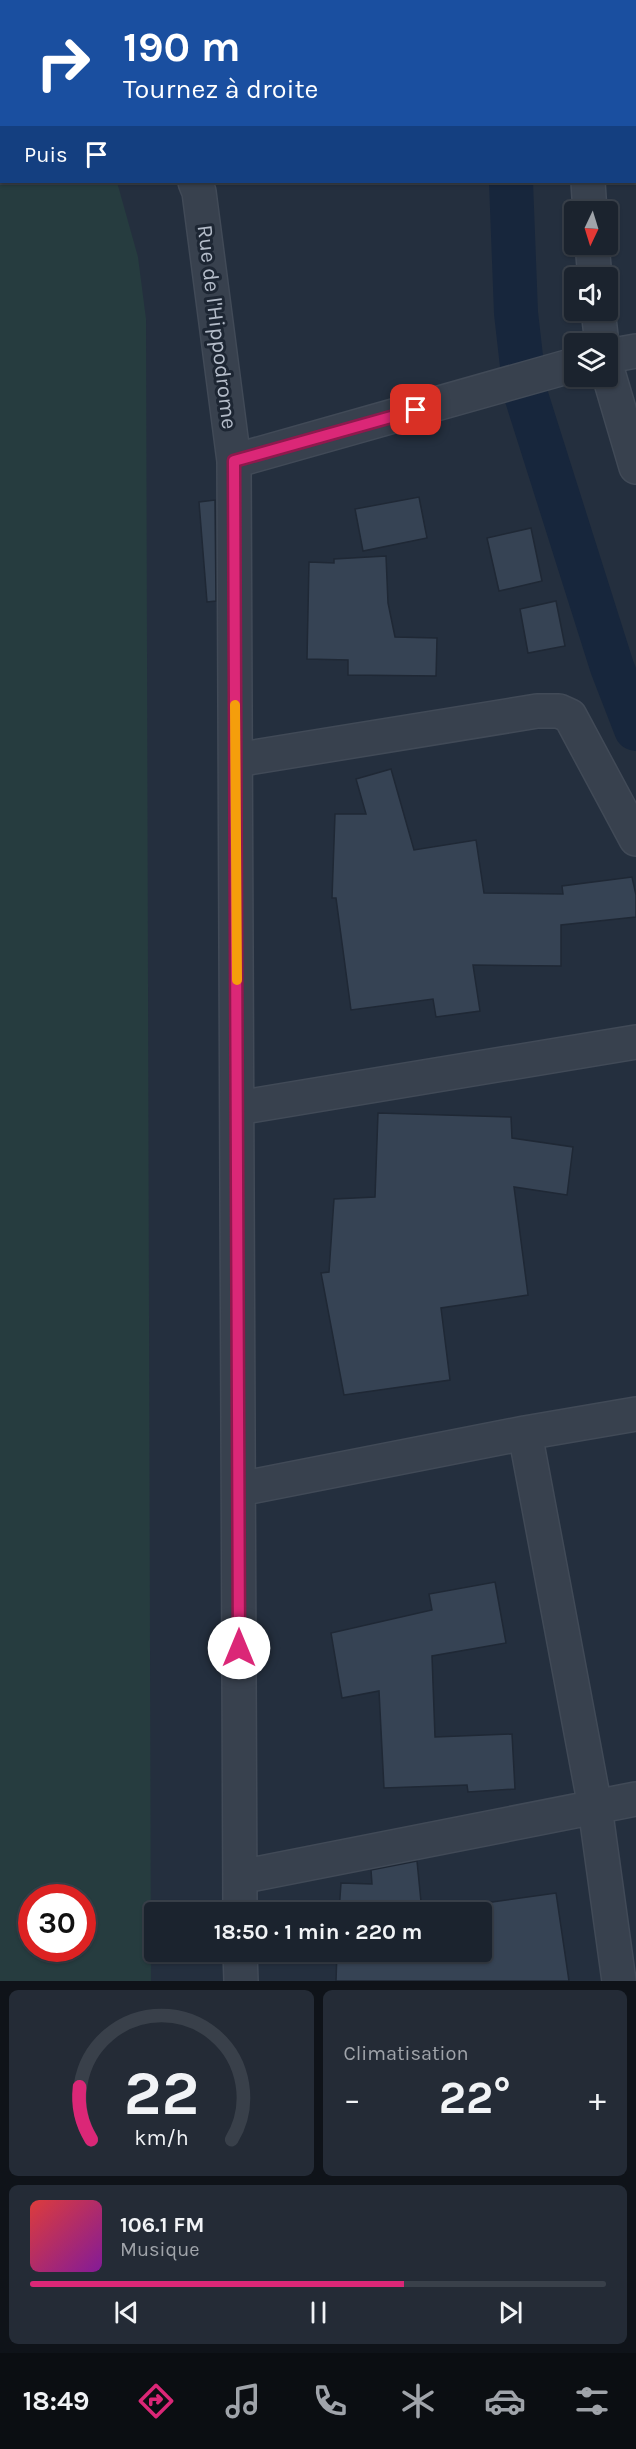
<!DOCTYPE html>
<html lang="fr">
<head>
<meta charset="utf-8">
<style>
  :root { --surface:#1b232e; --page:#242b36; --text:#f1f3f6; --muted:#a0a4aa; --line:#39404a; --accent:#db2777 }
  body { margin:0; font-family:Karla,sans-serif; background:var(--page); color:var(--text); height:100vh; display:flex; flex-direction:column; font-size:22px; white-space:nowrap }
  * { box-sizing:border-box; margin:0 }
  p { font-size:20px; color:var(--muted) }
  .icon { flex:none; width:33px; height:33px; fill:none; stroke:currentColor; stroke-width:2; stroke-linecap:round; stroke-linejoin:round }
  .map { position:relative; height:1981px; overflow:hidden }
  .drawer { display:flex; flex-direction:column; gap:9px; padding:9px; background:#0f1319; flex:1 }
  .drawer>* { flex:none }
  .banner { position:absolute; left:0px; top:0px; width:636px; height:183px; box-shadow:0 2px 4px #0004,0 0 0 2px var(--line); background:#1a4fa0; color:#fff; overflow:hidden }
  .needle { width:39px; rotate:184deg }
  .fabs { position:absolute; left:564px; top:201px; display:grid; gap:12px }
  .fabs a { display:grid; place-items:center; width:54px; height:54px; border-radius:6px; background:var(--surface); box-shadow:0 2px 4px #0004,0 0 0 2px var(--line); font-size:30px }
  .speed { position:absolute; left:18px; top:1884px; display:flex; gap:12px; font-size:30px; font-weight:700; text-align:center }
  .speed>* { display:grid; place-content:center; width:78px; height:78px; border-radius:50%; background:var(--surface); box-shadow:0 2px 4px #0004,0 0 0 2px var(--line); line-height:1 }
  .speed .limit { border:9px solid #d22; background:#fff; color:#111 }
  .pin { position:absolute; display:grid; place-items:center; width:51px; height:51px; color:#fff; margin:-26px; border-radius:12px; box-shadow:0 3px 9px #0006 }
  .me { position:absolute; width:66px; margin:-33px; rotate:0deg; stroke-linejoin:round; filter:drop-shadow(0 0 4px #0008) }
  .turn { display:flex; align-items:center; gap:21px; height:126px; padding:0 24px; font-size:27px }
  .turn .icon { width:78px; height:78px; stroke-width:2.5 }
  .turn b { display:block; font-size:42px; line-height:51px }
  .then { display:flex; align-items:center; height:57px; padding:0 24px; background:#0003; gap:12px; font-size:22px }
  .big { font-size:45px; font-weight:700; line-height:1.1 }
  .drawer .card { flex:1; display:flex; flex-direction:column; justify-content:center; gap:9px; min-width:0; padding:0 21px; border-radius:9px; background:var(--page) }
  .drawer .dial { align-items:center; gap:0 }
  .dial svg { height:156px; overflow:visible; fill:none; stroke:var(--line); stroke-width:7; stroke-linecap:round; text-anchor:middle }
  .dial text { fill:var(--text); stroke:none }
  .song { display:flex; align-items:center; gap:18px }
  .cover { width:72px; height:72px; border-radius:9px; background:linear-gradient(135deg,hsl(0 70% 55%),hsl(290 70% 35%)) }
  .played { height:6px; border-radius:3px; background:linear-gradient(90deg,var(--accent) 65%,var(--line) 65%) }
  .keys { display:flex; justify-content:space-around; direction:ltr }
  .heat { display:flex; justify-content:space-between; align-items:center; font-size:33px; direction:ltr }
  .drawer .tiles { flex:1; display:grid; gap:9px; grid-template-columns:1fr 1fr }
  .card:last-child { grid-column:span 2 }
  .trip { position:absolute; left:144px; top:1902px; width:348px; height:60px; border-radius:6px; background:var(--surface); box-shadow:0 2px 4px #0004,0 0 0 2px var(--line); font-weight:700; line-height:60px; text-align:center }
  .tabs { display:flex; height:96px; justify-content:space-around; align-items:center; background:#0b0e12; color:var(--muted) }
  .tabs .icon { width:42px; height:42px }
  .tabs .current { color:var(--accent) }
  .tabs b { font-size:27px; color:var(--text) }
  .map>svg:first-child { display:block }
  .green { fill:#263c3f; fill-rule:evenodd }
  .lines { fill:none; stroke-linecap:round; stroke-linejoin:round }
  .canal { stroke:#17263c; stroke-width:44 }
  .building { fill:#364354; stroke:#1f2835; stroke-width:1.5 }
  .minor-casing { stroke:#414a57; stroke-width:36 }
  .minor { stroke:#38414e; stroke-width:33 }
  .route-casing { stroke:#8e194d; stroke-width:15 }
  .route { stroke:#db2777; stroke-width:10 }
  .slow { stroke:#f59e0b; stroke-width:10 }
  .labels { text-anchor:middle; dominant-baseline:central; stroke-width:6; stroke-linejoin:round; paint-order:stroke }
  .street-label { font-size:22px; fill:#b4bcc9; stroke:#1d2633 }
</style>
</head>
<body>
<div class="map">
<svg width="636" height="1981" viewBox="0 0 636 1981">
  <rect width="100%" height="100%" fill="#242f3e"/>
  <path class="green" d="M 0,0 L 22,1 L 2,2 L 2,182 L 117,182 L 138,257 L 146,319 L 151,1981 L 0,1981 ZM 32,1898 L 82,1898 L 82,1948 L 32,1948 Z"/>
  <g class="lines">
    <path class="canal" d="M 505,0 L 505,2
      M 511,182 L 516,313 L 525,392 L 612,667 L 636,729"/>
  </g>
  <path class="building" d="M 419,497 L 427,538 L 363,551 L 355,509 Z
    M 215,500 L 216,601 L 207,602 L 199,502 Z
    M 531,528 L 542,581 L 499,591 L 487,538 Z
    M 386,556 L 388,603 L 395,637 L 437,638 L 436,676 L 348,675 L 348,660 L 307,659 L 309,562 L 334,563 L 334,559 Z
    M 556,601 L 565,646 L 528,653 L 520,609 Z
    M 391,769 L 414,850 L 476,840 L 484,893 L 563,894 L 562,886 L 632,877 L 636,895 L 636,917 L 561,925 L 561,966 L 473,965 L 480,1011 L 436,1017 L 433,999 L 351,1010 L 336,898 L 332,898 L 335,814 L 366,814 L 356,779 Z
    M 378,1113 L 511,1117 L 512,1138 L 573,1147 L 567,1195 L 514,1187 L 528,1295 L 441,1308 L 450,1380 L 344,1395 L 321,1273 L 329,1272 L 334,1199 L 375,1197 Z
    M 495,1582 L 506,1643 L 432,1656 L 435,1737 L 512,1734 L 515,1789 L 468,1792 L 467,1785 L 384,1788 L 379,1691 L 342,1698 L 331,1633 L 432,1610 L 429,1594 Z
    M 417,1861 L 422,1912 L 556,1893 L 569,1981 L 336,1981 L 337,1952 L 482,1952 L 482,1912 L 339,1912 L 341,1883 L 372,1884 L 371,1870 Z"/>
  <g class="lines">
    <defs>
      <path id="minor" d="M 97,0 L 99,2
        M 578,0 L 578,2
        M 195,182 L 199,192 L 234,461 L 240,1912
        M 588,182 L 590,212
        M 592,244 L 595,278
        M 598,310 L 602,344
        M 608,356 L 636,351
        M 608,372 L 636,467
        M 234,461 L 574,365
        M 236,760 L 537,711 L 559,711 L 570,716 L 636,839
        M 237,1108 L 636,1042
        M 525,1433 L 595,1807 L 619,1981
        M 239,1489 L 525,1433 L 636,1414
        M 240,1877 L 636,1799
        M 240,1952 L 241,1981"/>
    </defs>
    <use href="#minor" class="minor-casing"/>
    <use href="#minor" class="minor"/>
  </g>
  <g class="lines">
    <defs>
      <path id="route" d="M 239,1648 L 234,461 L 416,410"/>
    </defs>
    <use href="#route" class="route-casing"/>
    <use href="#route" class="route"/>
    <path class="slow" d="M 235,705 L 237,980"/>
  </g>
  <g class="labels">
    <g class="street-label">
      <text transform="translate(217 327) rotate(83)">Rue de l'Hippodrome</text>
    </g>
  </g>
</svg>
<div class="fabs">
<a><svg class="needle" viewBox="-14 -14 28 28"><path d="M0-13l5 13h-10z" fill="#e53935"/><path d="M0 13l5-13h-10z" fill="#a0a4aa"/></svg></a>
<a><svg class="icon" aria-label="sound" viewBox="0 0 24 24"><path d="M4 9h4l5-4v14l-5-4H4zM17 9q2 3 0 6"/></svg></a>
<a><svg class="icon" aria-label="layers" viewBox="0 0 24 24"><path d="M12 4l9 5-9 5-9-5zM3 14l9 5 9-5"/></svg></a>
</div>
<div class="speed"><div class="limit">30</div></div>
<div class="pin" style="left:416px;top:410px;background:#d93025"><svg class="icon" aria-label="arrive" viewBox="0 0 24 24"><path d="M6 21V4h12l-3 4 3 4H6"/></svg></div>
<svg class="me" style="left:239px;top:1648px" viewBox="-20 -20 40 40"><circle r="19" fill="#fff"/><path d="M0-13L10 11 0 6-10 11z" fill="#db2777"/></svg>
<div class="trip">18:50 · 1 min · 220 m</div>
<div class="banner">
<div class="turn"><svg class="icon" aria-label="right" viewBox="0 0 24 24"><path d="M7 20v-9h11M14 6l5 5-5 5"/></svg><div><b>190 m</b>Tournez à droite</div></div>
<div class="then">Puis<svg class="icon" aria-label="arrive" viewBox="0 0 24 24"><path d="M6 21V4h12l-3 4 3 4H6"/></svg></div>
</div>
</div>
<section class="drawer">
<div class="tiles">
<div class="card dial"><svg viewBox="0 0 100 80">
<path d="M14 69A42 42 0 1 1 86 69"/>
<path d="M14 69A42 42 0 0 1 8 42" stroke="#db2777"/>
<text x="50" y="56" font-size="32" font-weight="700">22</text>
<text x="50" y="72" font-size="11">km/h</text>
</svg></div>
<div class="card"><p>Climatisation</p>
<div class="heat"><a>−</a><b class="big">22°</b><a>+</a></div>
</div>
<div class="card">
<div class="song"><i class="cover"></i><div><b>106.1 FM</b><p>Musique</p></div></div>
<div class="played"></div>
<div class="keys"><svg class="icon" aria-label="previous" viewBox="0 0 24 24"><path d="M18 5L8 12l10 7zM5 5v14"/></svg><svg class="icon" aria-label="pause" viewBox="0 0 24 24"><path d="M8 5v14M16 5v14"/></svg><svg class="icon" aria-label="next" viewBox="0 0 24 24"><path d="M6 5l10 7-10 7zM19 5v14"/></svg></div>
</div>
</div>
</section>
<nav class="tabs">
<b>18:49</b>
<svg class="icon current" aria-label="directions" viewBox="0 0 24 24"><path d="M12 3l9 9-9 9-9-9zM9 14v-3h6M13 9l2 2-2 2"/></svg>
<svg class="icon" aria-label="music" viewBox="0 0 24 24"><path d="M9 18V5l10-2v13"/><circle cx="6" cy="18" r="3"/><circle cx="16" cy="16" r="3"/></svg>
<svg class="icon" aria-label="phone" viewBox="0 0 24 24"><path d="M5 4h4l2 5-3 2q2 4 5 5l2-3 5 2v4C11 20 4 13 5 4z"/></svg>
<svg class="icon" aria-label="climate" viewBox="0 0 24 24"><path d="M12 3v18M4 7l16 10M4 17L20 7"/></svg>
<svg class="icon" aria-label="car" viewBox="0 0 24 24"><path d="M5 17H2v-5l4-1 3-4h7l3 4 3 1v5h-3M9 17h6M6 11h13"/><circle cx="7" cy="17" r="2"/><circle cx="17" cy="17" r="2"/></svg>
<svg class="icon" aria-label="filters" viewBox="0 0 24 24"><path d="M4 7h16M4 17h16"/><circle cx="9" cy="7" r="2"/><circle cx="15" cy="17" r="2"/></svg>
</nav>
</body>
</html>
